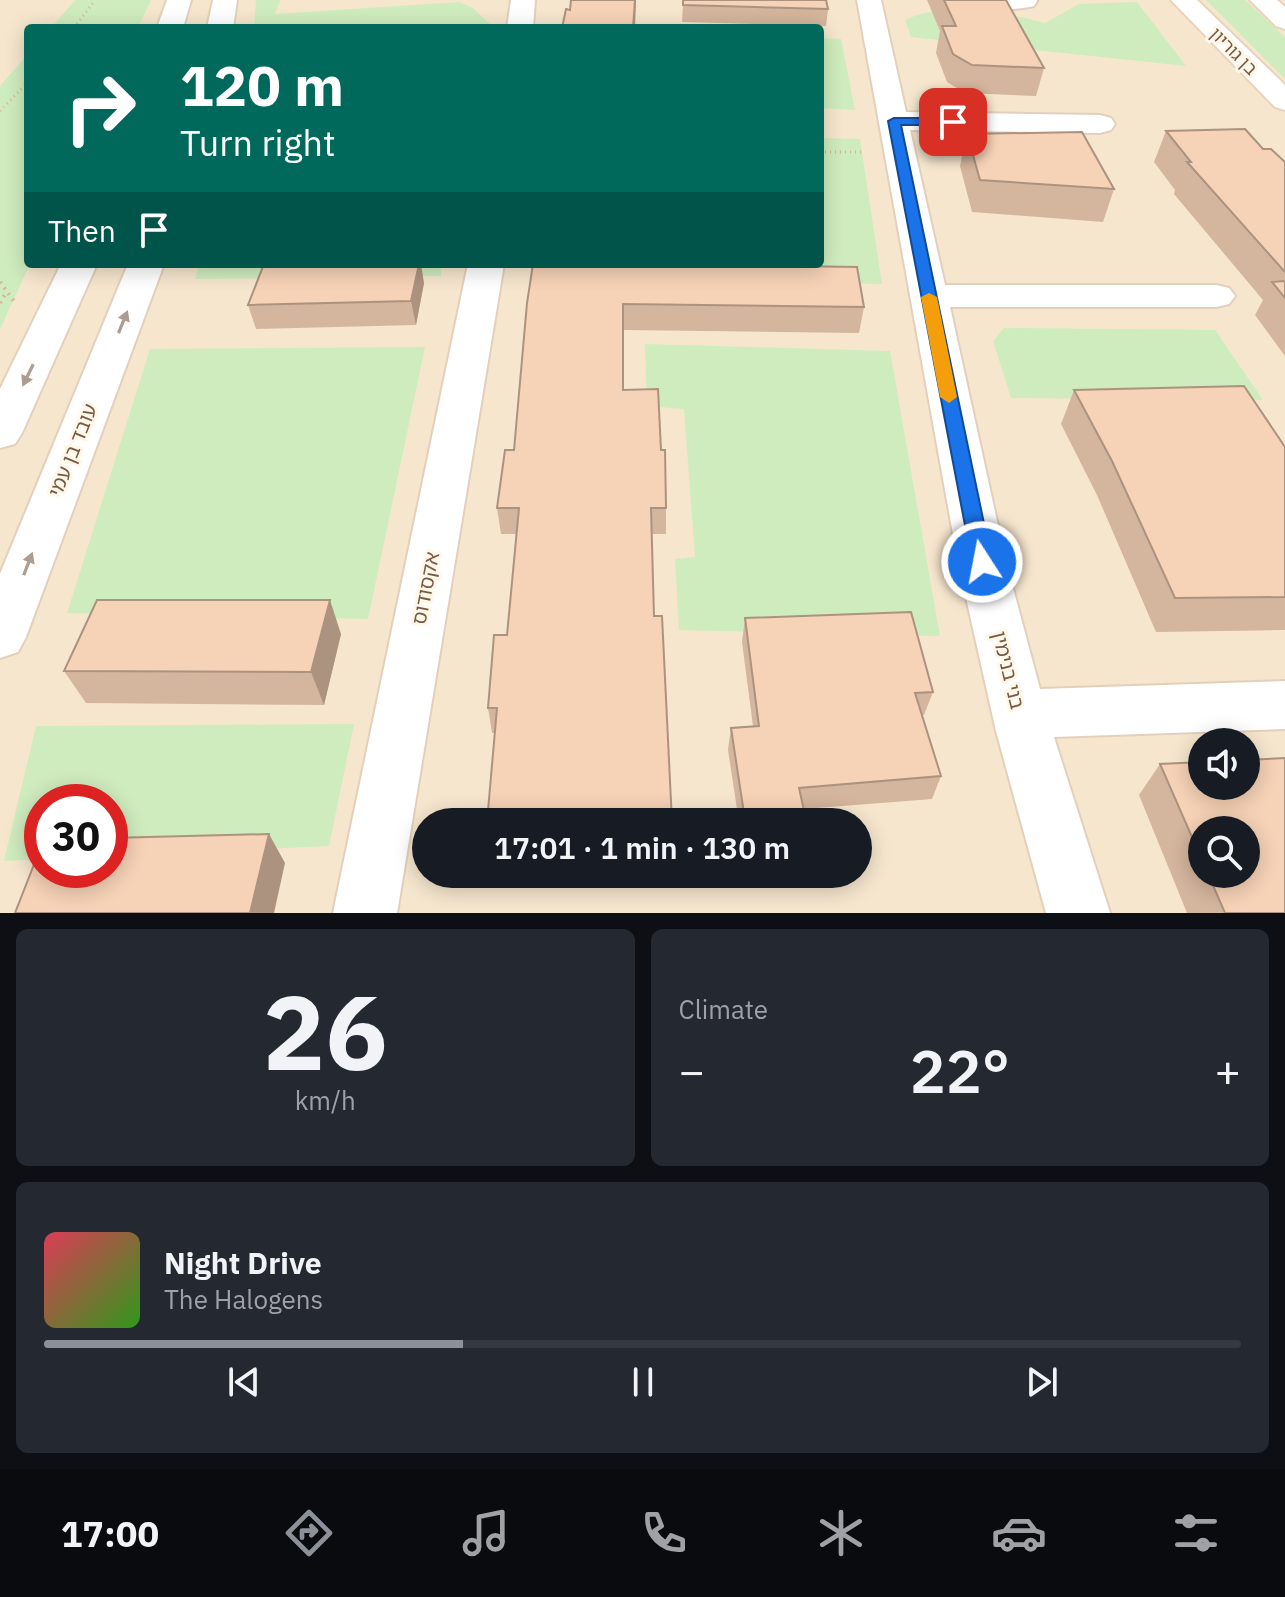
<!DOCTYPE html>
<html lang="en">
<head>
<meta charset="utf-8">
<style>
  :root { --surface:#171b24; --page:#242831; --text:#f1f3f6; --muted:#9ea1a6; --line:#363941; --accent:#8c9099 }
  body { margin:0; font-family:"IBM Plex Sans","Noto Sans Hebrew",sans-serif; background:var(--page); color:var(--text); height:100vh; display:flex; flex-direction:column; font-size:30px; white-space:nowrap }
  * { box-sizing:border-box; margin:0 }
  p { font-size:26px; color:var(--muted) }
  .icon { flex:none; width:44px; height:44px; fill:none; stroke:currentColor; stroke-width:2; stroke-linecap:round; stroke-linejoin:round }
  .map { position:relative; height:913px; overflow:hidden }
  .side { display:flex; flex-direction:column; gap:16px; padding:16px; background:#0d0f14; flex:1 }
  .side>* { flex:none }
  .banner { position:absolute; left:24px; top:24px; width:800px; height:244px; border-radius:8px; box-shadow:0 4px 20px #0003; background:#00695c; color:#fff; overflow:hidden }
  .controls { position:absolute; left:1188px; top:728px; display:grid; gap:16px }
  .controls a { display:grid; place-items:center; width:72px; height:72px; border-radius:50%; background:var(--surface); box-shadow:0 4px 20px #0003; font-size:40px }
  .speed { position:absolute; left:24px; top:784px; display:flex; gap:16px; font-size:40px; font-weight:700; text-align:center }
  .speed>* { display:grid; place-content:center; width:104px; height:104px; border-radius:50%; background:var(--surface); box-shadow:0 4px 20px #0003; line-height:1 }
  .speed .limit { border:12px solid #d22; background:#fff; color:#111 }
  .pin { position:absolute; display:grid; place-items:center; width:68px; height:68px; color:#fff; margin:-34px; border-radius:16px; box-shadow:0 4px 12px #0006 }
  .me { position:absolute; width:88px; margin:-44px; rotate:349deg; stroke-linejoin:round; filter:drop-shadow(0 0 6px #0008) }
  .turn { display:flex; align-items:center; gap:28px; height:168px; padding:0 24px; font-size:36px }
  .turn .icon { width:104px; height:104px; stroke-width:2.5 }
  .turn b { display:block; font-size:56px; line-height:68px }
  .then { display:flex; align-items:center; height:76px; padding:0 24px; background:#0003; gap:16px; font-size:30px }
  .big { font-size:60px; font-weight:600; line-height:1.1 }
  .side .widget { flex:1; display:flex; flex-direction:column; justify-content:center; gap:12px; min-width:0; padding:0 28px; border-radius:12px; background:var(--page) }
  .side .dial { align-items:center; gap:0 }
  .dial b { font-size:104px; line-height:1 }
  .song { display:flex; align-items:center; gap:24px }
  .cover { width:96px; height:96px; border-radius:12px; background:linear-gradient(135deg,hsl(350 70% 55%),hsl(110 70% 35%)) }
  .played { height:8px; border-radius:4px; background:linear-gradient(90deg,var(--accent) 35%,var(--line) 35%) }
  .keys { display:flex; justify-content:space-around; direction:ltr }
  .heat { display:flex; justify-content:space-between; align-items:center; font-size:44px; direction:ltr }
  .side .tiles { flex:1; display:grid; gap:16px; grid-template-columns:1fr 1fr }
  .widget:last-child { grid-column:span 2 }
  .trip { position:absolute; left:412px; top:808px; width:460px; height:80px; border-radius:40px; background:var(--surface); box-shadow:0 4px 20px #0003; font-weight:600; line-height:80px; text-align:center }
  .dock { display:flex; height:128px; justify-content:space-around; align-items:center; background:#090b0e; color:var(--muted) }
  .dock .icon { width:56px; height:56px }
  .dock .selected { color:var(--accent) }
  .dock b { font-size:36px; color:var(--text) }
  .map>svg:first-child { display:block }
  .residential { fill:#f6e6ce; fill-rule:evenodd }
  .green { fill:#cfecbe }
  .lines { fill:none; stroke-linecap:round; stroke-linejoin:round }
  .street-casing { stroke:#e3d0bc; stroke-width:4 }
  .secondary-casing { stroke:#ead3bb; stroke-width:4 }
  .path-far1 { stroke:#dab699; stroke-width:3; stroke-dasharray:1 4; stroke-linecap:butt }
  .path { stroke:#dab699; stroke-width:4; stroke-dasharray:2 5; stroke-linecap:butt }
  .street { fill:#fff; fill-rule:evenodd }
  .secondary { fill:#fff; fill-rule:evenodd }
  .wall { fill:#d4b59d; fill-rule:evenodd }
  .shaded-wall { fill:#ac937f }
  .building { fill:#f6d2b6; stroke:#ac937f; stroke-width:2 }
  .oneway { fill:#ad9c90 }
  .route { fill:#1a73e8; stroke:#114b97; stroke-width:2 }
  .slow { fill:#f59e0b }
  .labels { text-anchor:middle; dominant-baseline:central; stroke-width:6; stroke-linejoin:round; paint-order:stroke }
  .far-street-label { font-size:18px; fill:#775a46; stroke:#fff7e8 }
  .street-label { font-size:20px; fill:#775a46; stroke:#fff7e8 }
</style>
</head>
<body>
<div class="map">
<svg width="1285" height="913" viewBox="0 0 1285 913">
  <rect width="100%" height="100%" fill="#fef4e1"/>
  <path class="residential" d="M 0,0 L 1285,0 L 1285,913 L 0,913 ZM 28,28 L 820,28 L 820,264 L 28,264 ZM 1202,742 L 1246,742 L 1246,786 L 1202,786 ZM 42,802 L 110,802 L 110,870 L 42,870 ZM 426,822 L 858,822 L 858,874 L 426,874 ZM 1202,830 L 1246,830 L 1246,874 L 1202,874 Z"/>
  <path class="green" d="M 75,0 L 151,0 L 138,28 L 51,28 Z
    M 256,0 L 280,0 L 275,14 L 460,2 L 473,8 L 494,28 L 254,28 Z
    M 1206,0 L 1245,0 L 1285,37 L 1285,79 Z
    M 1137,2 L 1186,66 L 911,37 L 905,20 C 941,1 1007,13 1045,23 L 1079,4 Z
    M 820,38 L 841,39 L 855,110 L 820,108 Z
    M 28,54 L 30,264 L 0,329 L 0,86 Z
    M 820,138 L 860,139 L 882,284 L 682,279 L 682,264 L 820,264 Z
    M 199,264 L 441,264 L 441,276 L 195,279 Z
    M 1004,328 L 1215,330 L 1263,400 L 1011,398 L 993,341 Z
    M 645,344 L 890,351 L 940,636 L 679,630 L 675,559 L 695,557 L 684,409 L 647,406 Z
    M 425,347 L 368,619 L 67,613 L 150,349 Z
    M 354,724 L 329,846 L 110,856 L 110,802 L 42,802 L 42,859 L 4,861 L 36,726 Z"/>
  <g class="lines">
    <defs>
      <path id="street" d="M 167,0 L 191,0 L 183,28 L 157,28 Z
        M 213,0 L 237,0 L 233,28 L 207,28 Z
        M 511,0 L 535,0 L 533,28 L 507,28 Z
        M 857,0 L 881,0 L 906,112 L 1100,115 L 1111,118 L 1115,124 L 1111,130 L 1100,133 L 910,130 L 945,285 L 1216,285 L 1229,288 L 1235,296 L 1229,304 L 1216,307 L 950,307 L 1006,562 L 1040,689 L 1285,681 L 1285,729 L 1054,737 L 1110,913 L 1046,913 L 996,731 L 958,562 Z
        M 962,0 L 1037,0 L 1037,1 L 1034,6 C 1014,11 985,10 965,5 Z
        M 61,264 L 97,264 L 22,433 L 15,444 L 0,448 L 0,389 Z
        M 128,264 L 164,264 L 26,637 L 18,652 L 0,658 L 0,574 Z
        M 468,264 L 504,264 L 397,913 L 333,913 Z"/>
      <path id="secondary" d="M 1171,0 L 1197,0 L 1285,85 L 1285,110 L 1275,107 Z
        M 1250,0 L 1277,0 L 1285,7 L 1285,29 L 1276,26 Z"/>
    </defs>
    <use href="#street" class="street-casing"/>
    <use href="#secondary" class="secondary-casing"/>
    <path class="path-far1" d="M 74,28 L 95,0
      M 0,111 L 28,82
      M 820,152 L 863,152"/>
    <path class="path" d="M 0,282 L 16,304
      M 0,303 L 7,291"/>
    <use href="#street" class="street"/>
    <use href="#secondary" class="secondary"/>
  </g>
  <path class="wall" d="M 927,0 L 1006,0 L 1044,68 L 1036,96 L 965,93 L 947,82 L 936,53 L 940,31 Z
    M 683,5 L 828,9 L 826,26 L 682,22 Z
    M 1166,131 L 1263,149 L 1285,162 L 1285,356 L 1255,315 L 1263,300 L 1174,194 L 1175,190 L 1154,162 Z
    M 967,134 L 1114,189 L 1103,222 L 972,212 L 960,166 Z
    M 532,264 L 666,264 L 864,307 L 859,333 L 624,330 L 624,390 L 661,450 L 666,508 L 666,534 L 652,534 L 495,733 L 492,733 L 488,708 L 507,635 L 516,534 L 501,534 L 497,508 L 514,450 Z
    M 424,283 L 416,325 L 256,329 L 248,305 Z
    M 1074,390 L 1285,447 L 1285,630 L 1156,632 L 1097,495 L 1061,424 Z
    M 745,618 L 933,692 L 924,715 L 922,715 L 941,776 L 932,799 L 804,809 L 805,815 L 803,822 L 739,822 L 728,750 L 731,728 L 753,726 L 742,642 Z
    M 341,634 L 324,705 L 86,703 L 64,671 Z
    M 1160,764 L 1285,913 L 1187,913 L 1139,795 ZM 1202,830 L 1246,874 L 1202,874 Z"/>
  <path class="shaded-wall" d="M 635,0 L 636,0 L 635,28 L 633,28 Z
    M 419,264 L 421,264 L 424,283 L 416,325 L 411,301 Z
    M 330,600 L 341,634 L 324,705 L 311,672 Z
    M 269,834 L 285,863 L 274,913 L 250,913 Z"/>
  <path class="building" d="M 571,0 L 635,0 L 633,28 L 562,28 L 566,9 L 570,10 Z
    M 683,0 L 826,0 L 828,9 L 683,5 Z
    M 944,0 L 1006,0 L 1044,68 L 972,65 L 953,54 L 942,26 L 956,26 Z
    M 1245,129 L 1263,149 L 1271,149 L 1285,162 L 1285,272 L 1187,162 L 1191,162 L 1166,131 Z
    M 1082,132 L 1114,189 L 980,180 L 967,134 Z
    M 264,264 L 419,264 L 411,301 L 248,305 Z
    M 533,264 L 666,264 L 857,267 L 864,307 L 623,304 L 623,390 L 658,389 L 661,450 L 665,450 L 666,508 L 651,508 L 654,616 L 662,616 L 672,822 L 487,822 L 497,708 L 488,708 L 494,635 L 507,635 L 519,508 L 497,508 L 505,450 L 514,450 L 527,303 Z
    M 1285,281 L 1285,298 L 1272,282 Z
    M 1244,386 L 1285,447 L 1285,597 L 1175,598 L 1112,461 L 1074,390 Z
    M 97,600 L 330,600 L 311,672 L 64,671 Z
    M 911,612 L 933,692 L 915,693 L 941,776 L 799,788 L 805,815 L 745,820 L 731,728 L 759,726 L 745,618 Z
    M 1285,758 L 1285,913 L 1225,913 L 1208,874 L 1246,874 L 1246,830 L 1202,830 L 1202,860 L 1160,764 L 1202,762 L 1202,786 L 1246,786 L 1246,760 Z
    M 269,834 L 250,913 L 15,913 L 42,844 L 42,870 L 110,870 L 110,838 Z"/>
  <defs><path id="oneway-solid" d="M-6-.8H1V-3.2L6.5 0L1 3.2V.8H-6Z" transform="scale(2)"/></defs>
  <g class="oneway">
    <use href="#oneway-solid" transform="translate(123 322) rotate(-68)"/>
    <use href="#oneway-solid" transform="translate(28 375) rotate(116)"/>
    <use href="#oneway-solid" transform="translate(28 564) rotate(-69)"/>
  </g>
  <path class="route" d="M 953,118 L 959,122 L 957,125 L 901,125 L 992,562 L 989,568 L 975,568 L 972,562 L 888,121 L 894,118 Z"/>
  <path class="slow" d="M 929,293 L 937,297 L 957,397 L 949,403 L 940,397 L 921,297 Z"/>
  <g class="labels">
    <g class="far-street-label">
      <text transform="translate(1234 51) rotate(45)">בן גוריון</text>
    </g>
    <g class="street-label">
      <text transform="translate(72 450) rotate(-68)">עובד בן עמי</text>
      <text transform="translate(425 588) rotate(-79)">אקסודוס</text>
      <text transform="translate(1009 670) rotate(76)">בני בנימין</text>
    </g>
  </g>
</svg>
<div class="controls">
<a><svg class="icon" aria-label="sound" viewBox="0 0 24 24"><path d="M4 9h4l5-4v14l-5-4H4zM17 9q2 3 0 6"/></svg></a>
<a><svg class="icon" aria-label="search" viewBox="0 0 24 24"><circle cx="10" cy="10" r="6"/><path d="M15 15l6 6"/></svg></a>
</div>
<div class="speed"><div class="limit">30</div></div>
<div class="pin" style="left:953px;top:122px;background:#d93025"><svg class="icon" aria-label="arrive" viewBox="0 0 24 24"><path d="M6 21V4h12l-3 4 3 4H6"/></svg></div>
<svg class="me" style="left:982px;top:562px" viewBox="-20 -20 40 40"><circle r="17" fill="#1a73e8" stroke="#fff" stroke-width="3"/><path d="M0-11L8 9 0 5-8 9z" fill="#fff"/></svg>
<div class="trip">17:01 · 1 min · 130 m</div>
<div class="banner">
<div class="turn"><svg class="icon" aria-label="right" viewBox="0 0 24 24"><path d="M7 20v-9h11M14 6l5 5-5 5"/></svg><div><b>120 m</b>Turn right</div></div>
<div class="then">Then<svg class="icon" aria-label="arrive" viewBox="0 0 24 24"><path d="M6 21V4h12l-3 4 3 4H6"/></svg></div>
</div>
</div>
<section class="side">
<div class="tiles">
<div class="widget dial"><b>26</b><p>km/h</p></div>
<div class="widget"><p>Climate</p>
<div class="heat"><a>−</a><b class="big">22°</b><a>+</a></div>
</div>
<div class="widget">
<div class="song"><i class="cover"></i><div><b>Night Drive</b><p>The Halogens</p></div></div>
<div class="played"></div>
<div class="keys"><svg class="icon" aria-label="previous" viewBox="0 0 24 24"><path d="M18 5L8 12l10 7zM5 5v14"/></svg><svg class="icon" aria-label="pause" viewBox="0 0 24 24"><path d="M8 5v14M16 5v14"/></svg><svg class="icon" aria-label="next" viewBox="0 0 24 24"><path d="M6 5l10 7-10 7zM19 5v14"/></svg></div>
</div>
</div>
</section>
<nav class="dock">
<b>17:00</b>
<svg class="icon selected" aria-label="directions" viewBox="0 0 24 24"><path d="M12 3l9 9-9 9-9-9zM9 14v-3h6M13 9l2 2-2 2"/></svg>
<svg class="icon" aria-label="music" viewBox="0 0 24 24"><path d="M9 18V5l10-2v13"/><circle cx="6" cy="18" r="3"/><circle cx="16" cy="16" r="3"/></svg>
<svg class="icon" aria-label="phone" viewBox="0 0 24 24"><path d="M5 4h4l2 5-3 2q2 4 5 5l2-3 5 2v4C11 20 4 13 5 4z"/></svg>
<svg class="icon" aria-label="climate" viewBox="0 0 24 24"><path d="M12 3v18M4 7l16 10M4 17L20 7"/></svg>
<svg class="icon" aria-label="car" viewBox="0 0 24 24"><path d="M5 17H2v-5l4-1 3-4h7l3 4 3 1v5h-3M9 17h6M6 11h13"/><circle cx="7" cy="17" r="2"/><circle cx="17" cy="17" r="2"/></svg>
<svg class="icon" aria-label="filters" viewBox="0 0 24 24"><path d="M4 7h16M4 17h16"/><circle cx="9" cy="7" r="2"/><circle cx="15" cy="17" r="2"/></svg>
</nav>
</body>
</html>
